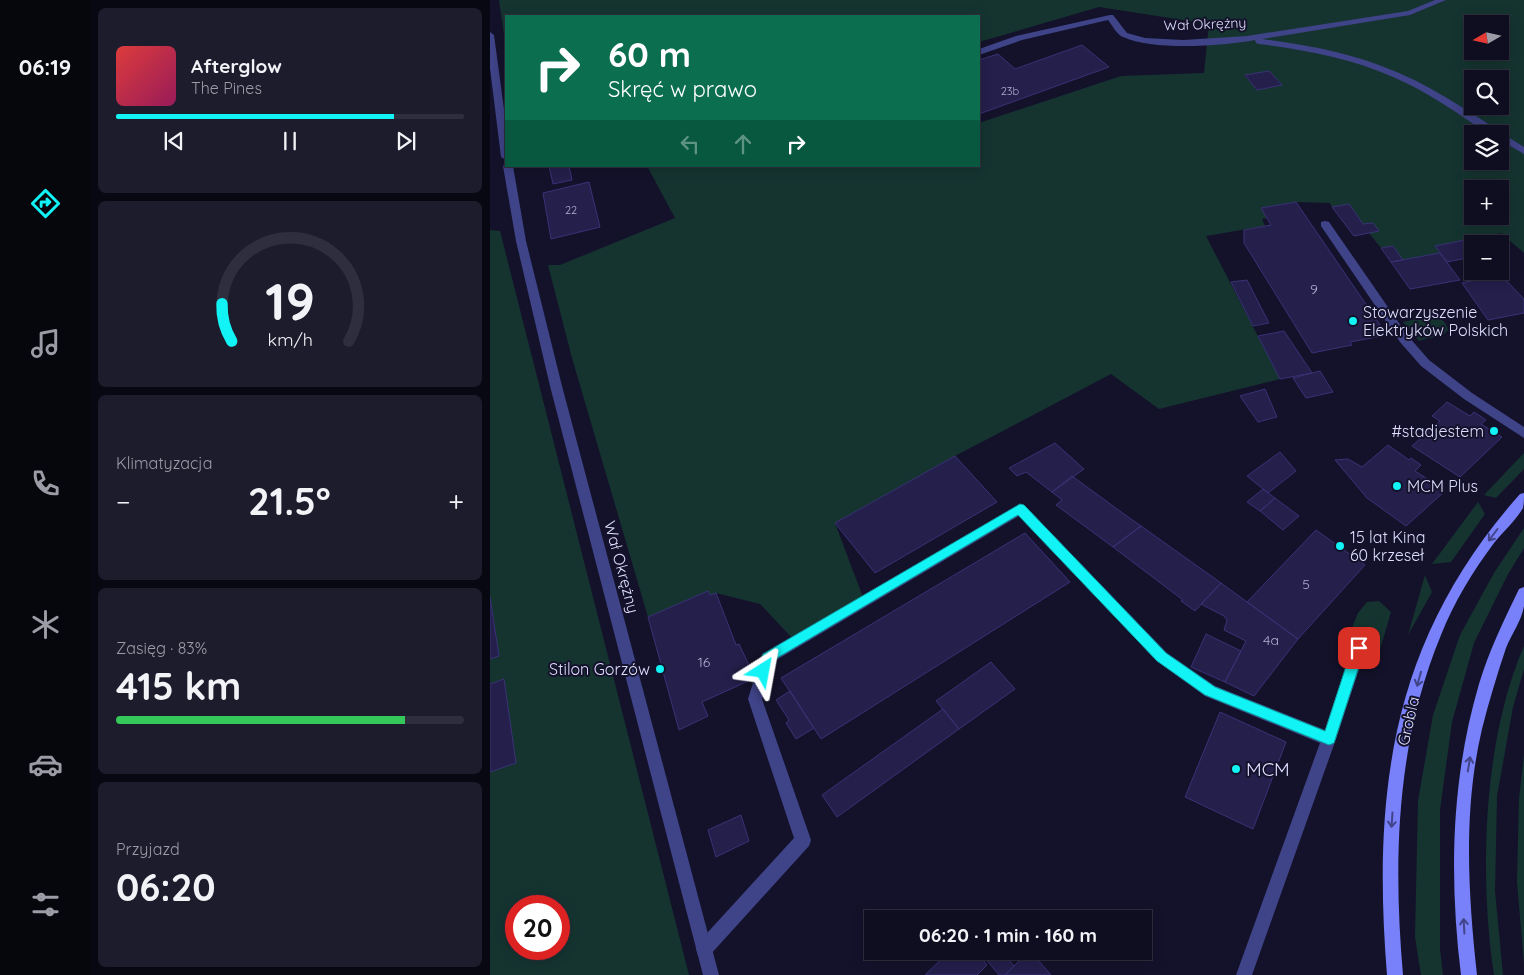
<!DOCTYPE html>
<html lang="pl">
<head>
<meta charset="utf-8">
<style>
  :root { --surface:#0f0e20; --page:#1d1c2d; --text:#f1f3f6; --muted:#9b9ca5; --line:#2f2e3e; --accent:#11f3f5 }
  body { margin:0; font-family:Quicksand,sans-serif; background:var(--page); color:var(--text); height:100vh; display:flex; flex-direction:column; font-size:19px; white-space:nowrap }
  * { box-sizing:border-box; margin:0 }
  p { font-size:16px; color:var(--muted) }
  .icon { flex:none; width:28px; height:28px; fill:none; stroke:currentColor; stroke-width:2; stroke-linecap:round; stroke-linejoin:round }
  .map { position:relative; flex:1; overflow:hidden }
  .sheet { display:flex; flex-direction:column; gap:8px; padding:8px; background:#080812; width:400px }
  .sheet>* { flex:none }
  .hud { position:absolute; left:15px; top:15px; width:475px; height:152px; border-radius:0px; box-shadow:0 2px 12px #0003,0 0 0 1px var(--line); background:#0b6e4f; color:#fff; overflow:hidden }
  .needle { width:32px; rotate:261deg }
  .buttons { position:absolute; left:974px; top:15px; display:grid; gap:10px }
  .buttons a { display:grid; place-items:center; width:45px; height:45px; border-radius:0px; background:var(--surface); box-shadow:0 2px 12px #0003,0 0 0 1px var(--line); font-size:25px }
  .speed { position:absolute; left:15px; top:895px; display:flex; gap:10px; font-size:25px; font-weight:700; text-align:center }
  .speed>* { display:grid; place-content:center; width:65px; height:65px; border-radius:50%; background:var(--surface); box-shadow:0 2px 12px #0003,0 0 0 1px var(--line); line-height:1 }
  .speed .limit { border:8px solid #d22; background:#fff; color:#111 }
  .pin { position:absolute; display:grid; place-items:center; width:42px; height:42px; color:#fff; margin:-21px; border-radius:10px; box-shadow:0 2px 8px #0006 }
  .me { position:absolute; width:55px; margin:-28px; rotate:34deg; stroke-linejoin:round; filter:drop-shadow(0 0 4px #0008) }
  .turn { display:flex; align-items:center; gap:18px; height:105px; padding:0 20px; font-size:22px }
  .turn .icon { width:65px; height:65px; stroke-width:2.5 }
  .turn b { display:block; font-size:35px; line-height:42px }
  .lanes { display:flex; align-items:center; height:48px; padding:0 20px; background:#0003; justify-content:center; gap:25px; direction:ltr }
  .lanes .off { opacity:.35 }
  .big { font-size:38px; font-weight:800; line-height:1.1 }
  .sheet .tile { flex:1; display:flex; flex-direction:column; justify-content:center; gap:8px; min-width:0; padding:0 18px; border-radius:8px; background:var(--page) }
  .sheet .dial { align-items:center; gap:0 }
  .dial svg { height:130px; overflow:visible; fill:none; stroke:var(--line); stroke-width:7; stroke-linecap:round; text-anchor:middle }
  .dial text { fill:var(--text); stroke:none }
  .song { display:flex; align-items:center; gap:15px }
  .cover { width:60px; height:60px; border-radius:8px; background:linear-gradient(135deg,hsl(0 70% 55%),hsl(330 70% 35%)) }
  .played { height:5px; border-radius:2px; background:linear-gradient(90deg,var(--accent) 80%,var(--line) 80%) }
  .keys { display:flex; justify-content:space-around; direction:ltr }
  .heat { display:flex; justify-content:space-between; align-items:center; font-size:28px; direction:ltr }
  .charge { height:8px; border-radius:4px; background:linear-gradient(90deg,#34c759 83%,var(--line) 0) }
  .trip { position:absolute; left:374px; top:910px; width:288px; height:50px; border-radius:0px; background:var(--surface); box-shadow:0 2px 12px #0003,0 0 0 1px var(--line); font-weight:800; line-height:50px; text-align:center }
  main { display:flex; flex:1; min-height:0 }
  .tab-bar { display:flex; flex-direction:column; width:90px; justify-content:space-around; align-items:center; background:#06060d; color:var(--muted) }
  .tab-bar .icon { width:35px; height:35px }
  .tab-bar .on { color:var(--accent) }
  .tab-bar b { font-size:22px; color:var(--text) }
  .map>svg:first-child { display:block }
  .green { fill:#153430; fill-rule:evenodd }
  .building { fill:#241f4b; stroke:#393276 }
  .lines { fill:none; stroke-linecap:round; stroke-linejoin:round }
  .lane { fill:#3f4387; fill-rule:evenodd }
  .street { fill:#3f4387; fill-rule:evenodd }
  .secondary { fill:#7881fa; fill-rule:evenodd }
  .oneway { stroke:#414488 }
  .route { fill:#11f3f5; stroke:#0b9e9f }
  .poi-dot { fill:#11f3f5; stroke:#14122b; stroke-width:2 }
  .labels { text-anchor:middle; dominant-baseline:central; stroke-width:4; stroke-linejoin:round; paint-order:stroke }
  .far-number-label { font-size:11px; fill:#b0aed1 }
  .far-street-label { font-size:14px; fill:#deddfe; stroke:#14122b }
  .number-label { font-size:14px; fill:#b0aed1 }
  .poi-label { font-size:16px; fill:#deddfe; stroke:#14122b; text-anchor:start }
  .street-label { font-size:16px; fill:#deddfe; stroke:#14122b }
  .near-poi-label { font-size:19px; fill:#deddfe; stroke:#14122b; text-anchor:start }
</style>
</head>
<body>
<main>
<nav class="tab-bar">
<b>06:19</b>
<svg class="icon on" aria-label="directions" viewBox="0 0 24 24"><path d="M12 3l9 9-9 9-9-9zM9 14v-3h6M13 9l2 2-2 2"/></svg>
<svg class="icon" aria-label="music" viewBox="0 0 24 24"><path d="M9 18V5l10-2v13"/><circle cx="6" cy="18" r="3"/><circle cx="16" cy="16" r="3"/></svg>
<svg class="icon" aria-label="phone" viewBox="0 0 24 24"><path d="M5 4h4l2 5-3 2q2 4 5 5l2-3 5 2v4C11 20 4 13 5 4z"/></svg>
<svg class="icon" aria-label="climate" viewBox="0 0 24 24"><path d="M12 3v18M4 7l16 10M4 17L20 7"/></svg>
<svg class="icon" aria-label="car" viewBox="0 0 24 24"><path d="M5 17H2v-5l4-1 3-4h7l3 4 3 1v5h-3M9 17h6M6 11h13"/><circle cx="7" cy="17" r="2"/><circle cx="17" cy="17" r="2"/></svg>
<svg class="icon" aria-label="filters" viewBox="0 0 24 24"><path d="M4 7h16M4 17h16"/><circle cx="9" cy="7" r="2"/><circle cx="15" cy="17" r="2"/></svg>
</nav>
<section class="sheet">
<div class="tile">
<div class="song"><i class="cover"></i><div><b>Afterglow</b><p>The Pines</p></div></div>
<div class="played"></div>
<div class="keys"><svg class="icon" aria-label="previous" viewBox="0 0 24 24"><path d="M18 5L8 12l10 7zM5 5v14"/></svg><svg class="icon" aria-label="pause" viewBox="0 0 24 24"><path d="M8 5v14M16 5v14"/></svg><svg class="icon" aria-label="next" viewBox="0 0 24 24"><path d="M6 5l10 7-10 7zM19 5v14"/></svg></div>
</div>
<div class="tile dial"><svg viewBox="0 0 100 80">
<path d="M14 69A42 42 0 1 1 86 69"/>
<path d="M14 69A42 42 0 0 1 8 46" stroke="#11f3f5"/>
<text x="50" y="56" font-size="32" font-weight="700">19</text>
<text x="50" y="72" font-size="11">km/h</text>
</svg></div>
<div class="tile"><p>Klimatyzacja</p>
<div class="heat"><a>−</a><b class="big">21.5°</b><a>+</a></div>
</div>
<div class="tile"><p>Zasięg · 83%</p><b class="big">415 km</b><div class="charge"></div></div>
<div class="tile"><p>Przyjazd</p><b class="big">06:20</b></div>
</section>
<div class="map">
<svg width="1034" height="975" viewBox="0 0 1034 975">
  <rect width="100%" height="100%" fill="#14122b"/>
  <path class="green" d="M 9,0 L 1034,0 L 1034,253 L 1011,233 L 945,246 L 950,253 L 913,260 L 903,246 L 891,248 L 879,233 L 888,230 L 883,223 L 873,224 L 859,204 L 842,207 L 840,203 L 806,202 L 772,208 L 777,218 L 772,219 L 775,226 L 716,236 L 790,379 L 669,409 L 621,374 L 465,456 L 345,523 L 374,600 L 305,641 L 270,604 L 226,593 L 220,595 L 218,591 L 158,617 L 82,358 L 58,265 L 70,265 L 185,218 L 157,166 L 489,166 L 489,123 L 631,76 L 714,73 L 719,24 L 609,7 L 489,42 L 489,16 L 16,16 L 16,49 ZM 982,24 L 1010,24 L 1010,51 L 982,51 ZM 779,71 L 791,85 L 767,90 L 755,76 ZM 982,79 L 1010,79 L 1010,106 L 982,106 ZM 982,134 L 1010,134 L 1010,161 L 982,161 ZM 982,189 L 1010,189 L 1010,216 L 982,216 Z
    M 0,230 L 10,231 L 199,975 L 0,975 ZM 26,906 L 69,906 L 69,949 L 26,949 Z
    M 938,316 C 948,317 956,319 958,330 L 954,334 L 929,341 L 913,322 Z
    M 1034,453 L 1034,469 L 1006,498 L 994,495 Z
    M 988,502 L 995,514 L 961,562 L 942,564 Z
    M 1034,528 L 1034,548 L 1017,576 L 984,643 L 962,722 L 950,810 L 950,949 L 953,975 L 931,975 L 925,937 L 928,801 L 943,715 L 970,635 L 1004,573 Z
    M 935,575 L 942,592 L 918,635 Z
    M 889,601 L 901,612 L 886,664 C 882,648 869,641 854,647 L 868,613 L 877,602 Z
    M 1034,646 L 1034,669 L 1023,707 L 1007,796 L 1005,891 L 1013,975 L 1004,975 C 989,875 993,740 1034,646 Z
    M 1034,754 L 1034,964 L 1027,882 L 1029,799 Z"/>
  <path class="building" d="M 592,45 L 619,67 L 489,114 L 489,60 L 508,54 L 525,69 Z
    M 779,71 L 792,85 L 767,90 L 755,75 Z
    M 59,166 L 79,166 L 82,180 L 63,184 Z
    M 99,182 L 110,227 L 61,239 L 53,193 Z
    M 806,202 L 897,335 L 860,342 L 862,345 L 822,353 L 754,243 L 754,230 L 781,225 L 771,208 Z
    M 859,204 L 873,224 L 883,223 L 889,231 L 864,236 L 842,207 Z
    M 975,240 L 982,249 L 982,257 L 957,262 L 945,246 Z
    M 903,246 L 913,260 L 901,262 L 891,248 Z
    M 950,253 L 970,280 L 920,289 L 901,262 Z
    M 1010,274 L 1034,299 L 1034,313 L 998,320 L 972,283 Z
    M 757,280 L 779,323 L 763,326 L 741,282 Z
    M 794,331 L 822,373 L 790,379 L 768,336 Z
    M 830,371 L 843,392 L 816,398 L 803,378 Z
    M 775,389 L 787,417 L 768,422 L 750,396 Z
    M 957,402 L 980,416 L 984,412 L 996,420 L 991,424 L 1012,437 L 970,477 L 922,446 L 950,421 L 942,416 Z
    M 565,443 L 594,469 L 562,492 L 536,472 L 527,476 L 519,468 Z
    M 898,445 L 919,460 L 921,458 L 931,465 L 925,471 L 953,489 L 954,492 L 916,526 L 877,498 L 845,460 L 858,459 L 872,467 Z
    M 790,452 L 806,471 L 778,493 L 757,476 Z
    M 465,456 L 507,502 L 385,573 L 345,523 Z
    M 582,476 L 627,509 L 651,526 L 623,547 L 566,505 L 572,500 L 562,492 Z
    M 773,489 L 785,498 L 770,511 L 757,502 Z
    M 785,498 L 809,516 L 793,530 L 770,511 Z
    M 651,526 L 731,583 L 705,611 L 691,601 L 693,600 L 623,547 Z
    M 826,530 L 875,565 L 808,639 L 757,602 Z
    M 535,533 L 580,582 L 331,739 L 291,678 Z
    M 731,583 L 808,639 L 764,696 L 735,682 L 756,641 L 734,630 L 737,620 L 734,616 L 711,604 Z
    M 218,591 L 220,595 L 226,593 L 246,645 L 249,644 L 265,678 L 212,702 L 218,716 L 189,730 L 158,617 Z
    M 0,597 L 9,656 L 0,659 Z
    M 716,634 L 751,651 L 735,682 L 701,667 Z
    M 501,662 L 525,689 L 469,729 L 446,701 Z
    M 14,679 L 26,763 L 0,772 L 0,684 Z
    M 300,691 L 324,728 L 306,739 L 296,723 L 299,720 L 286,700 Z
    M 453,709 L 469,729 L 347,817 L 332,795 Z
    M 730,712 L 796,742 L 763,829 L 695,797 Z
    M 251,815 L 259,841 L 226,857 L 218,830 Z
    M 475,910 L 483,919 L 466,919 Z
    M 460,951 L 486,951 L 497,965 L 487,975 L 435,975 Z
    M 489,951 L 511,951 L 524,966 L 515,975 L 509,975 Z
    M 540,951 L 561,975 L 515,975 L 539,951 Z"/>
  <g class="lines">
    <path class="lane" d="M 945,0 L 956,0 L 920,15 L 772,39 C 819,45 866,54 909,73 C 953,92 994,122 1034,147 L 1034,154 L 1010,140 L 1010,134 L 999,134 C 968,114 937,91 903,77 C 861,58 815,50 769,44 L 766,43 L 765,40 C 733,46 663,51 633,37 C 627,35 622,25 618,20 L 532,40 L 489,55 L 489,49 L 526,36 L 620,15 L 623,15 L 637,33 L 655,38 L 693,40 L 757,36 L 918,11 Z
      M 835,221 L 839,222 L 918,336 L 939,360 L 982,393 L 1034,427 L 1034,438 L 974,399 L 931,366 L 910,342 L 831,226 L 831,222 Z
      M 530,504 L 534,505 L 677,653 L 725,686 L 835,730 L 862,648 L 864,644 L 869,642 L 874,644 L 876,648 L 846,739 L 762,975 L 746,975 L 830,743 L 715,696 L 667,661 L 529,516 L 283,662 L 272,699 L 321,840 L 319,846 L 220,955 L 214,957 L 208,955 L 206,949 L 208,943 L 304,838 L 258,699 L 272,654 Z"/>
    <path class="street" d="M 0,32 L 4,35 L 16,124 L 16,160 L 11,157 L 0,68 Z
      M 16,164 L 16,166 L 23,166 L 36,241 L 72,386 L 229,975 L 213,975 L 60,386 L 26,241 L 13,166 Z"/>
    <path class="secondary" d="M 1034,493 C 1034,497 1034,504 1033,508 C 1026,520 1013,532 1004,543 C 983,571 964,602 951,635 C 906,743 903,860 913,975 L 897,975 C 882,789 902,638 1030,494 Z
      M 1034,587 C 1034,593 1034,600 1034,606 C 1032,620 1021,635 1016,648 C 1007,675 999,701 992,729 C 973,809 978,893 987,975 L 971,975 C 959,877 961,779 989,684 C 999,651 1014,620 1029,589 Z"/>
  </g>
  <defs><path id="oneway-shaft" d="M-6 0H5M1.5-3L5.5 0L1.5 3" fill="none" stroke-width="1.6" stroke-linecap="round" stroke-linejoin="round" transform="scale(1.25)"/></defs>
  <g class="oneway">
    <use href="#oneway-shaft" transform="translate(1003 535) rotate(127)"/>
    <use href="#oneway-shaft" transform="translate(929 679) rotate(106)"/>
    <use href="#oneway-shaft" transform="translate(979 764) rotate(-81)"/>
    <use href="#oneway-shaft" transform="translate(902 820) rotate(94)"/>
    <use href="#oneway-shaft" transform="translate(974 926) rotate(-93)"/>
  </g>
  <path class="route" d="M 530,504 L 534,505 L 676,653 L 725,687 L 835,731 L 862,648 L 864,644 L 869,643 L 873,644 L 875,648 L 844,743 L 839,745 L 715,695 L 667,661 L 528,515 L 282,661 L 278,676 L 273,677 L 269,676 L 267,671 L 273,654 Z"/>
  <g class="poi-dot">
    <circle cx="863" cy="321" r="5"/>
    <circle cx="1004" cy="431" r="5"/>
    <circle cx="907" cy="486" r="5"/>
    <circle cx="850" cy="546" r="5"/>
    <circle cx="170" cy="669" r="5"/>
    <circle cx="746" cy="769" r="5"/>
  </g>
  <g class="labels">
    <g class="far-number-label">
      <text x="520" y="91">23b</text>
      <text x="81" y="210">22</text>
    </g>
    <g class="far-street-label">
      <text transform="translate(715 24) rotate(-2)">Wał Okrężny</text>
    </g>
    <g class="number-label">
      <text x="824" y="289">9</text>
      <text x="816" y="584">5</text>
      <text x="781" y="640">4a</text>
      <text x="214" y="662">16</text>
    </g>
    <g class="poi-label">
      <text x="873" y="312">Stowarzyszenie<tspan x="873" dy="18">Elektryków Polskich</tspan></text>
      <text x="994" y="431" text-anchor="end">#stadjestem</text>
      <text x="917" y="486">MCM Plus</text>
      <text x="860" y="537">15 lat Kina<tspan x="860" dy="18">60 krzeseł</tspan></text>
      <text x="160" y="669" text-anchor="end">Stilon Gorzów</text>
    </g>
    <g class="street-label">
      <text transform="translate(132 567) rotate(75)">Wał Okrężny</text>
      <text transform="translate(918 721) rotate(-77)">Grobla</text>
    </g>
    <g class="near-poi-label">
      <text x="756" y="769">MCM</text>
    </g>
  </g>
</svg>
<div class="buttons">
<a><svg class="needle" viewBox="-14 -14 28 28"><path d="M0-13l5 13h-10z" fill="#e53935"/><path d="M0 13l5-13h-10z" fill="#9b9ca5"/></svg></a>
<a><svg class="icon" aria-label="search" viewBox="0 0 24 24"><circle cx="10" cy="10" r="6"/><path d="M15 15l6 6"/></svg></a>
<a><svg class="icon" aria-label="layers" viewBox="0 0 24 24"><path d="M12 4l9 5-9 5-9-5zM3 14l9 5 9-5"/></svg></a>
<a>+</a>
<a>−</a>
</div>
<div class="speed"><div class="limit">20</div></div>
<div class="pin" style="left:869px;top:648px;background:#d93025"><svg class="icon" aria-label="arrive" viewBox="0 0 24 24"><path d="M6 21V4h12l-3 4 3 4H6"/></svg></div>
<svg class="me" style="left:273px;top:671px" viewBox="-20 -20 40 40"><path d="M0-17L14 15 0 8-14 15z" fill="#11f3f5" stroke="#fff" stroke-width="4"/></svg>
<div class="trip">06:20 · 1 min · 160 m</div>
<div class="hud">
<div class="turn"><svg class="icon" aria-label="right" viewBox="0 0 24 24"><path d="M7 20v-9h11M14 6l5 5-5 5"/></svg><div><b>60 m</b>Skręć w prawo</div></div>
<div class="lanes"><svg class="icon off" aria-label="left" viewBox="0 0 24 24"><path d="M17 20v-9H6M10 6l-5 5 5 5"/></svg><svg class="icon off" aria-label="ahead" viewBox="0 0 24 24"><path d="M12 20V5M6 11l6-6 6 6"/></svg><svg class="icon" aria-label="right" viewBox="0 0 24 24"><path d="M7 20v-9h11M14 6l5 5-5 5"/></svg></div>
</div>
</div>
</main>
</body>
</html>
